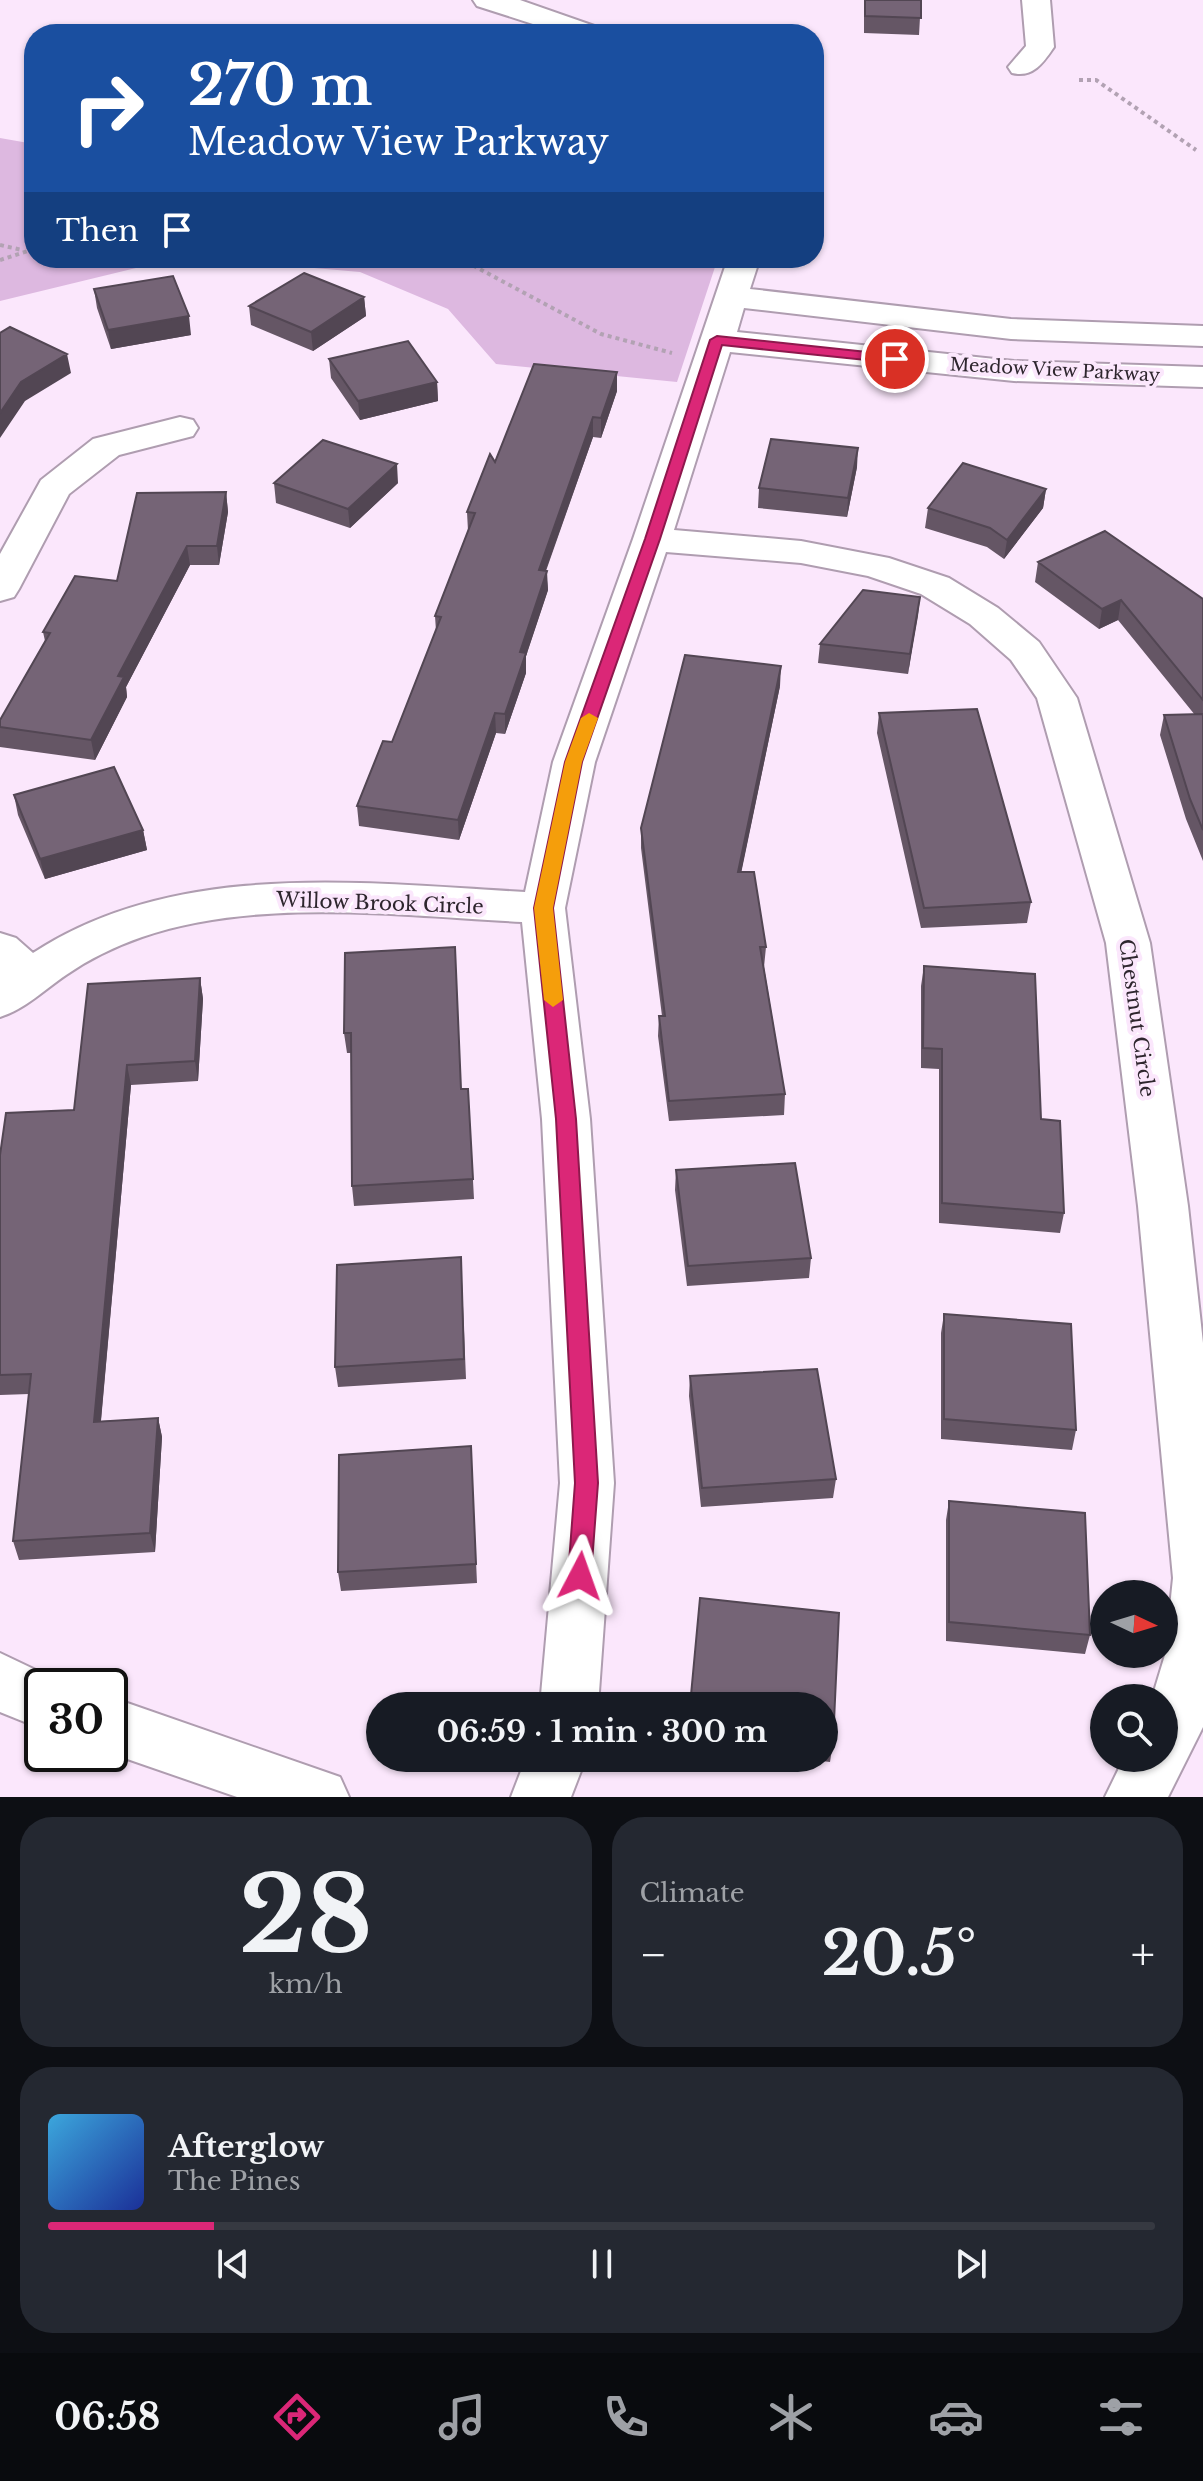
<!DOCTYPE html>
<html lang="en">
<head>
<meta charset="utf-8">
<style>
  :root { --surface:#171b24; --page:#242831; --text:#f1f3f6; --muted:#9ea1a6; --line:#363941; --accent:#db2777 }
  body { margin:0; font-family:"Libre Baskerville",serif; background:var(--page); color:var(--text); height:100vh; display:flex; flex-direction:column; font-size:30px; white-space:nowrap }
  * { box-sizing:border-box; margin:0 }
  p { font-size:26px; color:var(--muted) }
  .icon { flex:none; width:44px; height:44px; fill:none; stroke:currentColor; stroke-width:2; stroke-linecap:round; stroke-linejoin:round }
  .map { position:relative; height:1797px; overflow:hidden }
  .drawer { display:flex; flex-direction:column; gap:20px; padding:20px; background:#0d0f14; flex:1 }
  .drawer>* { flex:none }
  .top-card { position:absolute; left:24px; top:24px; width:800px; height:244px; border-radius:32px; box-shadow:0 2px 6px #0004; background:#1a4fa0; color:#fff; overflow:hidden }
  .needle { width:52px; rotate:94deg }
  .fabs { position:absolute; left:1090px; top:1580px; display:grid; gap:16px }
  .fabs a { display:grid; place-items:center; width:88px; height:88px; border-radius:50%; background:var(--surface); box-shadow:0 2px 6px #0004; font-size:40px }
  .speed { position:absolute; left:24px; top:1668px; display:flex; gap:16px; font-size:40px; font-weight:700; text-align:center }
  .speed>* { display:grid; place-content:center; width:104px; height:104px; border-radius:50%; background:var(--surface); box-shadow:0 2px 6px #0004; line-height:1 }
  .speed .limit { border:4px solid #111; border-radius:12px; background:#fff; color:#111 }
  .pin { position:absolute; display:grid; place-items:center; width:68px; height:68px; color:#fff; margin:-34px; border:4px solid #fff; border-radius:50%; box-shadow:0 2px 8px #0007 }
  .me { position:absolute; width:88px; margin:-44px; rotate:4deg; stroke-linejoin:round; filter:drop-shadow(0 0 6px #0008) }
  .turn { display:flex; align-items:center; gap:28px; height:168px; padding:0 32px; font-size:36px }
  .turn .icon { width:104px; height:104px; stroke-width:2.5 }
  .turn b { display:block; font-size:56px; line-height:68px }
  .then { display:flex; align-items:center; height:76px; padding:0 32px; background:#0003; gap:16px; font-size:30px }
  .big { font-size:60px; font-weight:800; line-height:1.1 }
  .drawer .card { flex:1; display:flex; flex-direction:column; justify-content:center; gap:12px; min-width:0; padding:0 28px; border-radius:32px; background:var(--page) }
  .drawer .dial { align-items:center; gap:0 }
  .dial b { font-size:104px; line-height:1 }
  .song { display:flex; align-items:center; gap:24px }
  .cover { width:96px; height:96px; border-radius:12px; background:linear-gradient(135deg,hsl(200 70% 55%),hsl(230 70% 35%)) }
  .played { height:8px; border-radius:4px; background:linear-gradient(90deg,var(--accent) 15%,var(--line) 15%) }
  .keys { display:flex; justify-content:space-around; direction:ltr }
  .heat { display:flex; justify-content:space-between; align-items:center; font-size:44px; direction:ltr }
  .drawer .tiles { flex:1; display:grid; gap:20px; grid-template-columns:1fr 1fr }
  .card:last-child { grid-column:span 2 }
  .trip { position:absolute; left:366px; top:1692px; width:472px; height:80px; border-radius:40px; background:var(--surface); box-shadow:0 2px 6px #0004; font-weight:800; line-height:80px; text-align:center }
  .tab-bar { display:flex; height:128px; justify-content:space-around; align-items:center; background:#090b0e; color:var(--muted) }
  .tab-bar .icon { width:56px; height:56px }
  .tab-bar .current { color:var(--accent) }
  .tab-bar b { font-size:36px; color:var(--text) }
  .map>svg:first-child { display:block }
  .green { fill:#ddb8e0 }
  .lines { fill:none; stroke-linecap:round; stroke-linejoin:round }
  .minor-casing { stroke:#af9db0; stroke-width:4 }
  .path { stroke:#b2a2b3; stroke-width:4; stroke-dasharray:4 4; stroke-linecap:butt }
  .minor { fill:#fff; fill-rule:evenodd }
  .wall { fill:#655665 }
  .shaded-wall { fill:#524653 }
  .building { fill:#756476; stroke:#524653; stroke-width:2 }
  .route { fill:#db2777; stroke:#8e194d; stroke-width:2 }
  .slow { fill:#f59e0b }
  .labels { text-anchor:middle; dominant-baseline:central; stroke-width:8; stroke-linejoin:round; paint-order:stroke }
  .far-street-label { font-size:18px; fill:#2e262e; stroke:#fbe7fc }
  .street-label { font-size:20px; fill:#2e262e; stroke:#fbe7fc }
</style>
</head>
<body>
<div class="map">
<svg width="1203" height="1797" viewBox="0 0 1203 1797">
  <rect width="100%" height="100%" fill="#fbe7fc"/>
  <path class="green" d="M 0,138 L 34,144 L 34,258 L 680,258 L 716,264 L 677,382 L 496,364 L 448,309 L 360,272 L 245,262 L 136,268 L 0,301 Z"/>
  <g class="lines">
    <defs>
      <path id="minor" d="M 473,0 L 520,0 L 600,28 L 604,34 L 564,34 L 477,6 Z
        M 1022,0 L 1050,0 L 1054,47 C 1043,63 1033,78 1012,73 L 1008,67 L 1026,46 Z
        M 728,258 L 760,258 L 750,289 L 1011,319 L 1203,326 L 1203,346 L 1011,339 L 744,308 L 737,332 L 1014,361 L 1203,367 L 1203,387 L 1014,381 L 730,352 L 674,530 L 801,541 L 889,558 L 949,578 L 998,608 L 1039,642 L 1077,698 L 1150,943 L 1188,1206 L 1203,1343 L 1203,1727 L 1168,1797 L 1105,1797 L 1124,1758 L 1164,1758 L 1164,1698 L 1152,1698 L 1165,1655 L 1173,1578 L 1138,1206 L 1106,943 L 1037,698 L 1011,660 L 970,624 L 921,594 L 868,576 L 801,563 L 666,552 L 595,762 L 565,908 L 590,1119 L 614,1483 L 598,1706 L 540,1706 L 560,1483 L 542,1119 L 522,922 C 402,916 258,897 142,937 C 116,946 89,959 66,975 C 44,990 25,1009 0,1017 L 0,933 L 16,938 L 33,953 C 176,859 363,883 525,892 L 553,762 L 633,539 Z
        M 180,417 L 193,420 L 198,428 L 193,436 L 119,455 L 69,494 L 19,589 L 14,597 L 0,601 L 0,554 L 41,480 L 93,439 Z
        M 0,1653 L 63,1683 L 64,1686 L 42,1686 L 42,1729 L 0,1712 Z
        M 110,1697 L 340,1777 L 349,1797 L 237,1797 L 110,1753 Z
        M 526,1758 L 586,1758 L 571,1797 L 511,1797 Z"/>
    </defs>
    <use href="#minor" class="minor-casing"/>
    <path class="path" d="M 1079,80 L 1096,80 L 1196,150
      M 0,245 L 22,250
      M 459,258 L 601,334 L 672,353
      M 0,260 L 34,249"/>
    <use href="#minor" class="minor"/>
  </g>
  <path class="wall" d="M 864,0 L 921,0 L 919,35 L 864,33 Z
    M 94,289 L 191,335 L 111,349 L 97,308 Z
    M 364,297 L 366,316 L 313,351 L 251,325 L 249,306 Z
    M 329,359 L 437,382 L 438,401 L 360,420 L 331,378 Z
    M 617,372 L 617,391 L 601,438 L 593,437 L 546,571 L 548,590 L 526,656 L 526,673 L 505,734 L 496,733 L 459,840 L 359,826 L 357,806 L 392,742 L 436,631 L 435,616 L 468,531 L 467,512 L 495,462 Z
    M 857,467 L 847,517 L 758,508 L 759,488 Z
    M 274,483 L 398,483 L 350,528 L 276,503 Z
    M 1046,489 L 1043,508 L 1004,559 L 987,547 L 925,528 L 928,508 Z
    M 226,492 L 228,512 L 219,565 L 190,565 L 126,687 L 127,697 L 95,760 L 0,747 L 0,720 L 45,641 L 43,632 L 117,581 Z
    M 1038,562 L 1203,599 L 1203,861 L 1186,819 L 1160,735 L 1164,715 L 1195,715 L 1118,620 L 1099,629 L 1035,582 Z
    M 920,597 L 908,674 L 818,663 L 820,644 Z
    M 780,686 L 741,872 L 766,947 L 764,967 L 785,1094 L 784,1115 L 669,1121 L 658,1036 L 659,1016 L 662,1016 L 641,848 L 641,828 Z
    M 879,713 L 1031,902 L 1027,923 L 921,928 L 877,733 Z
    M 14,795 L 143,830 L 147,850 L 45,879 L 18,815 Z
    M 345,953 L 461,1089 L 468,1089 L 474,1199 L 354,1206 L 352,1186 L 351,1053 L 347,1053 L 344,1033 Z
    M 924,966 L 1041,1119 L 1064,1213 L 1060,1233 L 939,1223 L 939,1069 L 921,1068 L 921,986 Z
    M 200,978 L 203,999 L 198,1081 L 131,1085 L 101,1421 L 158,1418 L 162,1437 L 155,1552 L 19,1560 L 13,1541 L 29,1394 L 0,1395 L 0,1155 L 74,1110 Z
    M 676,1170 L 811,1258 L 809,1278 L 687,1286 L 675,1190 Z
    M 461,1257 L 466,1379 L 338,1387 L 335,1367 Z
    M 944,1314 L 1076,1430 L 1072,1450 L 941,1439 L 941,1333 Z
    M 690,1376 L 836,1479 L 833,1498 L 701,1507 L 689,1396 Z
    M 471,1446 L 477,1583 L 341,1591 L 338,1572 Z
    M 949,1501 L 1090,1635 L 1085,1654 L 946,1641 L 946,1520 Z
    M 824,1706 L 833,1743 L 830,1762 L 797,1758 L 824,1758 Z"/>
  <path class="shaded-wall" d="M 364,297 L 366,316 L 313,351 L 311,332 Z
    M 189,316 L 191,335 L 111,349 L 108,330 Z
    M 67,354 L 71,373 L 25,401 L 0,438 L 0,413 L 21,382 Z
    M 617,372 L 617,391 L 601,438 L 601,418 Z
    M 437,382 L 438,401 L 360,420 L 358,401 Z
    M 593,417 L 593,437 L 539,589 L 539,570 Z
    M 858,448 L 857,467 L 847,517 L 848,498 Z
    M 397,464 L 398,483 L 350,528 L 348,509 Z
    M 1046,489 L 1043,508 L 1004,559 L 1007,540 Z
    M 226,492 L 228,512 L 219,565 L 217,546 Z
    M 187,546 L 190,565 L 126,687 L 127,697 L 95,760 L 91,740 L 118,676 Z
    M 547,571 L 548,590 L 526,656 L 526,673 L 505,734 L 505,714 L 520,652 Z
    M 920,597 L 918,616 L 908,674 L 910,654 Z
    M 1121,600 L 1118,620 L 1099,629 L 1102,609 Z
    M 781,666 L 780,686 L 737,893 L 738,872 Z
    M 495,713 L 496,733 L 459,840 L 458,820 Z
    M 143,830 L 147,850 L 45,879 L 40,859 Z
    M 200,978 L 203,999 L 198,1081 L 195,1061 Z
    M 127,1065 L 131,1085 L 99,1441 L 94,1422 Z
    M 158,1418 L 162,1437 L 155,1552 L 150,1533 Z"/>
  <path class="building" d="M 865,0 L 921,0 L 921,18 L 865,16 Z
    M 304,273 L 364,297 L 311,332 L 249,306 Z
    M 173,276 L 189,316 L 108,330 L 94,289 Z
    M 10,327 L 67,354 L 21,382 L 0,413 L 0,333 Z
    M 408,341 L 437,382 L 358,401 L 329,359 Z
    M 534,364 L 617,372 L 601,418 L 593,417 L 539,570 L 547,571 L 520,652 L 526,653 L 505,714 L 495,713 L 458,820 L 357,806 L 383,741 L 392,742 L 441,617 L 435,616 L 475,513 L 467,512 L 490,454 L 495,462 Z
    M 771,439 L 858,448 L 848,498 L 759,488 Z
    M 323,440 L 397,464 L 348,509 L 274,483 Z
    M 963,463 L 1046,489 L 1007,540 L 990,528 L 928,508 Z
    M 226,492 L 217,546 L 187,546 L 118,676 L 124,677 L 91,740 L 0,727 L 0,720 L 50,633 L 43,632 L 75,576 L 117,581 L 137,493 Z
    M 1105,531 L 1203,599 L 1203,700 L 1121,600 L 1102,609 L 1038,562 Z
    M 863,590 L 920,597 L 910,654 L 820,644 Z
    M 685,655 L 781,666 L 738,872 L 754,872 L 766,947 L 760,947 L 785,1094 L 669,1101 L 659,1016 L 665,1016 L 641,828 Z
    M 977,709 L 1031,902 L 924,908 L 879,713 Z
    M 1203,714 L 1203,830 L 1190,799 L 1164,715 Z
    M 114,767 L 143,830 L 40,859 L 14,795 Z
    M 455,947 L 461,1089 L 468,1089 L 473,1179 L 352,1186 L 351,1033 L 344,1033 L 345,953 Z
    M 924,966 L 1035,974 L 1041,1119 L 1060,1121 L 1064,1213 L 942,1203 L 942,1049 L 923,1048 Z
    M 200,978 L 195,1061 L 127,1065 L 94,1422 L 158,1418 L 150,1533 L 13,1541 L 31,1374 L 0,1375 L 0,1155 L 6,1113 L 74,1110 L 88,984 Z
    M 795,1163 L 811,1258 L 688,1266 L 676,1170 Z
    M 461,1257 L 464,1359 L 335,1367 L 337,1265 Z
    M 944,1314 L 1071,1324 L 1076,1430 L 944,1419 Z
    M 817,1369 L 836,1479 L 702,1488 L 690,1376 Z
    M 471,1446 L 476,1564 L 338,1572 L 339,1455 Z
    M 949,1501 L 1085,1513 L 1090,1635 L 949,1622 Z
    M 700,1598 L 839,1613 L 833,1743 L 824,1742 L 824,1706 L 690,1706 Z"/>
  <path class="route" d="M 717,336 L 895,355 L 902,359 L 895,363 L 722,345 L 660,539 L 582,762 L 553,908 L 576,1119 L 598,1483 L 591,1576 L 588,1583 L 580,1586 L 571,1583 L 568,1576 L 575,1483 L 556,1119 L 534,908 L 565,762 L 645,539 L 710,340 Z"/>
  <path class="slow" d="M 589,713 L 598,718 L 582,762 L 553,908 L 563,1000 L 553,1007 L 544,1000 L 534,908 L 565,762 L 581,718 Z"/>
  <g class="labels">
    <g class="far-street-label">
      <text transform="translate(1055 370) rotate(3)">Meadow View Parkway</text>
    </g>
    <g class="street-label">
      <text transform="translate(380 903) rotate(2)">Willow Brook Circle</text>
      <text transform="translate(1137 1018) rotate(82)">Chestnut Circle</text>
    </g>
  </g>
</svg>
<div class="fabs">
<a><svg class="needle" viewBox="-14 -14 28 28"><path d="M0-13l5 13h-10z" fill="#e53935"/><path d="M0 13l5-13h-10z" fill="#9ea1a6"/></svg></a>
<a><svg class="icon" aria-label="search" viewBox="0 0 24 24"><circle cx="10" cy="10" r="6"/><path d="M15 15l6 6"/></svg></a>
</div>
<div class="speed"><div class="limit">30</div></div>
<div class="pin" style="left:895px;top:359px;background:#d93025"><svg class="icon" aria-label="arrive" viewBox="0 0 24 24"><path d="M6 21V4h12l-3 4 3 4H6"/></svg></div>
<svg class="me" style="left:580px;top:1576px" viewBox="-20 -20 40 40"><path d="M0-17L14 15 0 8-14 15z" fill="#db2777" stroke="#fff" stroke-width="4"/></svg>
<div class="trip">06:59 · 1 min · 300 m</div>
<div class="top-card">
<div class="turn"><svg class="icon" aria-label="right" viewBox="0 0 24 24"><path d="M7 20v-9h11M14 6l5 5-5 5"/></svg><div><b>270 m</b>Meadow View Parkway</div></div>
<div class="then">Then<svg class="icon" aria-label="arrive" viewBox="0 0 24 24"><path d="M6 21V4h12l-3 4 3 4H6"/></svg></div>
</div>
</div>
<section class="drawer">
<div class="tiles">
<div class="card dial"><b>28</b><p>km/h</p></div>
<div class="card"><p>Climate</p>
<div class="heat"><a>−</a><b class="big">20.5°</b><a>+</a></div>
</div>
<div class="card">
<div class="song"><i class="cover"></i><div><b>Afterglow</b><p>The Pines</p></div></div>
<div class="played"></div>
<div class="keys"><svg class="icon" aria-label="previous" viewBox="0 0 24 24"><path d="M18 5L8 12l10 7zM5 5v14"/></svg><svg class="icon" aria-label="pause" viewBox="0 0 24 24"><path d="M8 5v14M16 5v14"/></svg><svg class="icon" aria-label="next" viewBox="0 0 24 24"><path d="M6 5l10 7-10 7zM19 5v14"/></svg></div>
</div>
</div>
</section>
<nav class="tab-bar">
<b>06:58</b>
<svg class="icon current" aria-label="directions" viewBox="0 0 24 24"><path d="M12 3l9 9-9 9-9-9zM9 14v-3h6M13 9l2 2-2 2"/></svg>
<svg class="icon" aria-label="music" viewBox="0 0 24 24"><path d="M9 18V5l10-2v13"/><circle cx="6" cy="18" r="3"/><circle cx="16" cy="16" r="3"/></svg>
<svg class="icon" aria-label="phone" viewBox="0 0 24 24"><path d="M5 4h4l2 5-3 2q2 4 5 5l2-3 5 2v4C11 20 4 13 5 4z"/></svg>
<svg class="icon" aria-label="climate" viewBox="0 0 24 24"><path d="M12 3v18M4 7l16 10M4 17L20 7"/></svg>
<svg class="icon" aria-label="car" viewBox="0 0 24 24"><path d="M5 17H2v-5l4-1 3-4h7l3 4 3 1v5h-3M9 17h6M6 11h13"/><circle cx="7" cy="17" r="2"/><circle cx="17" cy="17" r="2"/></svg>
<svg class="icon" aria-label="filters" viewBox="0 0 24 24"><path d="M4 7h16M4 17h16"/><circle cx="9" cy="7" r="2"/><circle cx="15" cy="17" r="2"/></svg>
</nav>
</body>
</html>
